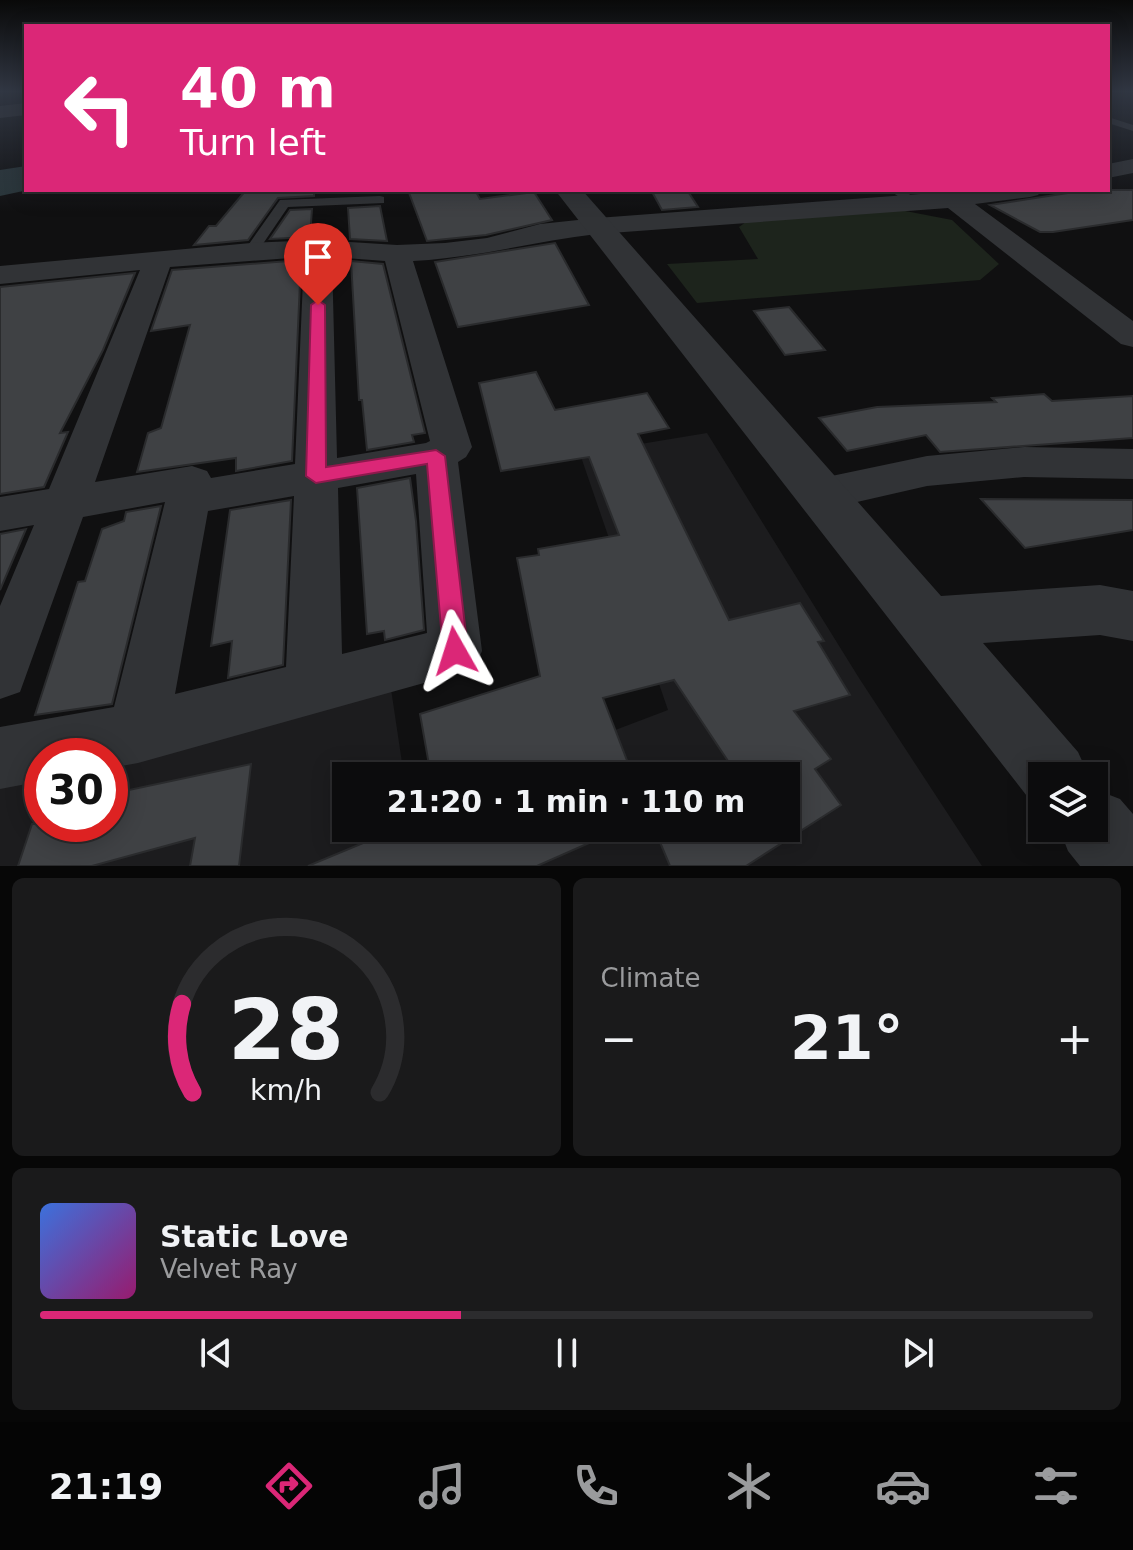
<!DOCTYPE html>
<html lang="en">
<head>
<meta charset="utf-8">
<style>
  :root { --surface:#0c0c0d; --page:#1a1a1b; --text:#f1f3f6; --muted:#9a9b9d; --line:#2c2c2e; --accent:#db2777 }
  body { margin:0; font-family:"DejaVu Sans",sans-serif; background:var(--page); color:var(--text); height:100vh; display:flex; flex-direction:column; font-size:30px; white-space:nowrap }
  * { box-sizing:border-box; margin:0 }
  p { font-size:26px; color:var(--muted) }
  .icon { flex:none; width:44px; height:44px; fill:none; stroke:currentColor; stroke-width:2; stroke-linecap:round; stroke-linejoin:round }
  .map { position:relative; height:866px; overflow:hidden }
  .panel { display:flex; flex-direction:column; gap:12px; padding:12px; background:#070707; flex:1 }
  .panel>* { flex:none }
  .guide { position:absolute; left:24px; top:24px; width:1086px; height:168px; border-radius:0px; box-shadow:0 4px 20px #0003,0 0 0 2px var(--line); background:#db2777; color:#fff; overflow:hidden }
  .buttons { position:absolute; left:1028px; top:762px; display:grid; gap:16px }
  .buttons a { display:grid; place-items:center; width:80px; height:80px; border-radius:0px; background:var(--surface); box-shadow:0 4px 20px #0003,0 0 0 2px var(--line); font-size:40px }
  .speed { position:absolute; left:24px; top:738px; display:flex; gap:16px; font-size:40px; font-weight:700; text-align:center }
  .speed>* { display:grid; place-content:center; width:104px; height:104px; border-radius:50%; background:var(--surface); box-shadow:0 4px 20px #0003,0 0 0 2px var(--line); line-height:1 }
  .speed .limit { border:12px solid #d22; background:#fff; color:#111 }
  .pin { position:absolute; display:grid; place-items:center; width:68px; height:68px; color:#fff; margin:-82px -34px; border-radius:50% 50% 50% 0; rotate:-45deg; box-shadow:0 0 8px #0007 }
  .pin .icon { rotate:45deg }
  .me { position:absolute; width:88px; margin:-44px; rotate:354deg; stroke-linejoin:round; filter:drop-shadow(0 0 6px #0008) }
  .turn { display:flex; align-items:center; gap:28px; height:168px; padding:0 24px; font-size:36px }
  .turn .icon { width:104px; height:104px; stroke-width:2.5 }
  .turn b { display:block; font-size:56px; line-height:68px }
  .big { font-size:60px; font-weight:600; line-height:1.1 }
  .panel .card { flex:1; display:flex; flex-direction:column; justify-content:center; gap:12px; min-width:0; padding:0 28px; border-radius:12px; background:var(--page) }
  .panel .dial { align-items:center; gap:0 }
  .dial svg { height:208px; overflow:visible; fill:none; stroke:var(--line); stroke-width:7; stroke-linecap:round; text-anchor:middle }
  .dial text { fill:var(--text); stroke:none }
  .song { display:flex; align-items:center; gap:24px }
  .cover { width:96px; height:96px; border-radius:12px; background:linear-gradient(135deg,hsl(220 70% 55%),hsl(320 70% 35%)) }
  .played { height:8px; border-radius:4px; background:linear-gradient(90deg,var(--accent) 40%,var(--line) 40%) }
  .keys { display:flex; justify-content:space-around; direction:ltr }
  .heat { display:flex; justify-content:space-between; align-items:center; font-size:44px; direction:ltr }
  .panel .tiles { flex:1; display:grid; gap:12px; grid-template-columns:1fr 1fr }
  .card:last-child { grid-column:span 2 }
  .trip { position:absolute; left:332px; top:762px; width:468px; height:80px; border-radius:0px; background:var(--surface); box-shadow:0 4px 20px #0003,0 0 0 2px var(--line); font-weight:600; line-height:80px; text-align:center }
  .menu { display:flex; height:128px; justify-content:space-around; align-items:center; background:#050505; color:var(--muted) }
  .menu .icon { width:56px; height:56px }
  .menu .current { color:var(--accent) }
  .menu b { font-size:36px; color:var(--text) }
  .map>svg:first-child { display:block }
  .built { fill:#1c1c1e }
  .green { fill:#1d241c }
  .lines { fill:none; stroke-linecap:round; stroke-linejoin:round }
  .river { fill:#29363a; fill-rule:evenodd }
  .building { fill:#3f4144; stroke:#2a2b2d; stroke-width:2 }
  .service { fill:#313336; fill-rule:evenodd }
  .minor { fill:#313336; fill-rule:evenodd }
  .tertiary { fill:#313336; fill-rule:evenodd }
  .route { fill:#db2777; stroke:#8e194d; stroke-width:2 }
</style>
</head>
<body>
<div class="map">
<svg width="1133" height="866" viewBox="0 0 1133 866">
  <rect width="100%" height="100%" fill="#101011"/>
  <path class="built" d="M 707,433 L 859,678 L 982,866 L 0,866 L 0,778 L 42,770 L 42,824 L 110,824 L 110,756 L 391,689 L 404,776 L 346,776 L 346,828 L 786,828 L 786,776 L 494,776 L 668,710 L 580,454 Z"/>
  <path class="green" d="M 895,209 L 952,220 L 999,264 L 980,280 L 697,303 L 667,264 L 758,259 L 739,227 L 750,219 Z"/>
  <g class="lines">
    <path class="river" d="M 26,166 L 28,190 L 0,196 L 0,170 Z"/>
  </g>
  <path class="building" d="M 246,190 L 314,190 L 314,196 L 278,198 L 248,240 L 194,245 L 209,226 L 216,226 Z
    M 408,190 L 475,190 L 480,199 L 534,192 L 552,220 L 486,235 L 427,241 Z
    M 651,190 L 687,190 L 698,207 L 662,210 Z
    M 1087,190 L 1133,190 L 1133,220 L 1053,232 L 1040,232 L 990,205 Z
    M 380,206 L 387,241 L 350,239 L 348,208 Z
    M 312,209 L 310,237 L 270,239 L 290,210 Z
    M 555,243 L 589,305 L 458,327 L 435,262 Z
    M 301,260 L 292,461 L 236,471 L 236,458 L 137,472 L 148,433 L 161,428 L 190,325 L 151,331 L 172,270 Z
    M 351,261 L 383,264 L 425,433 L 412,435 L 414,442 L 367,450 L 362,400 L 359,400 Z
    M 135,273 L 103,350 L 60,433 L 68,432 L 44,487 L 0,494 L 0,287 Z
    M 789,307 L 825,350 L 785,355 L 754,311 Z
    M 536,372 L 555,410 L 647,393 L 669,428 L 638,434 L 729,620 L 800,603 L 824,641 L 818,642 L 850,695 L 794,711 L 831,759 L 815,769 L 841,805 L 746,866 L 670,866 L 654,828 L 786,828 L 786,776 L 738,776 L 674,680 L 603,698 L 633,776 L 431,776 L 420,714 L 540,676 L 517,558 L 539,555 L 538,549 L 619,535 L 589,457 L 501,471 L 479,383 Z
    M 1044,394 L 1052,401 L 1133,396 L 1133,438 L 940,452 L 926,435 L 847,451 L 819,418 L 877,407 L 996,402 L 992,398 Z
    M 410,478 L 416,521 L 424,630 L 385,640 L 384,631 L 367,634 L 357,488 Z
    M 981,499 L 1133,500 L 1133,530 L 1025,548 Z
    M 291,500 L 283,665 L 228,678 L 232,641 L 211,646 L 230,510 Z
    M 161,506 L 112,704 L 35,715 L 78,582 L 85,581 L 102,529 L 124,521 L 126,512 Z
    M 26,529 L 0,590 L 0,534 Z
    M 251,764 L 239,866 L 190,866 L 195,838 L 92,866 L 18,866 L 32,824 L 110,824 L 110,794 Z
    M 399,828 L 623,828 L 537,866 L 308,866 Z"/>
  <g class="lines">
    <path class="service" d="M 1108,117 L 1133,125 L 1133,131 L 1108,123 Z
      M 889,190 L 903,190 L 921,202 L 911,205 Z
      M 380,196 L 384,197 L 384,203 L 288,207 L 256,254 L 244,251 L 280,200 Z"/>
    <path class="minor" d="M 26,103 L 26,115 L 0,118 L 0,106 Z
      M 1133,159 L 1133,173 L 1108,178 L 1108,164 Z
      M 974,190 L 1042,190 L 1038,195 L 1030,197 L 975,204 L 1133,321 L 1133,347 L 1121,344 L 948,208 L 597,234 C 535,241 476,258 413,261 L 472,447 L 466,457 L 458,462 L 482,651 L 474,669 L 138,763 L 110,768 L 110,756 L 42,756 L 42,781 L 0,789 L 0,727 L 114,707 L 165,502 L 83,517 L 20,692 L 0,699 L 0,606 L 34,525 L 0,531 L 0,497 L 49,489 L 140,270 L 0,284 L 0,266 L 251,243 L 318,240 L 397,245 L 445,243 L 487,238 L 540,224 L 597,218 ZM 304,257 L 295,464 L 211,478 L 207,471 L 192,466 L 95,482 L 170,267 ZM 332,257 L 385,261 L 430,441 L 426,443 L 337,458 ZM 416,474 L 427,633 L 342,654 L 338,488 ZM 294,496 L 286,667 L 175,694 L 208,511 Z
      M 1024,447 L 1133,449 L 1133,479 L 1024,477 L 927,486 L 822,510 L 806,505 L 800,494 L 806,483 L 822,478 L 927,456 Z"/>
    <path class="tertiary" d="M 555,190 L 582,190 L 941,596 L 1100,585 L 1133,591 L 1133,641 L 1100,635 L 983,643 L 1078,752 L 1089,776 L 1042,776 L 1042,806 L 1030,800 Z
      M 1094,789 L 1120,799 L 1133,814 L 1133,866 L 1080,866 L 1068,851 L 1059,828 L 1094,828 Z"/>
  </g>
  <linearGradient id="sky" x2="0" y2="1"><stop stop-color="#090909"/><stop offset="0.43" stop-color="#313743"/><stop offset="1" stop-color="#313743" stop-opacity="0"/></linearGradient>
  <rect width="1133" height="212" fill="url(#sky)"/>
  <path class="route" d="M 318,300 L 325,305 L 326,467 L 436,450 L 445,456 L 468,651 L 464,659 L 455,662 L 446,659 L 443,651 L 427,464 L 316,483 L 306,476 L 311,305 Z"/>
</svg>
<div class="buttons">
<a><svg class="icon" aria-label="layers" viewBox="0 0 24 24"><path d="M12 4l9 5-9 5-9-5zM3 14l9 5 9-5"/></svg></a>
</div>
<div class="speed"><div class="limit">30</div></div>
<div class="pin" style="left:318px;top:305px;background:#d93025"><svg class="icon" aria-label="arrive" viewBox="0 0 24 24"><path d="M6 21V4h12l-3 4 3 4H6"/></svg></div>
<svg class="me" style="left:455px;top:651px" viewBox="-20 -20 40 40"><path d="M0-17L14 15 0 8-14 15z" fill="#db2777" stroke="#fff" stroke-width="4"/></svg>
<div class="trip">21:20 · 1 min · 110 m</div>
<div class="guide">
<div class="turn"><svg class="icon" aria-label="left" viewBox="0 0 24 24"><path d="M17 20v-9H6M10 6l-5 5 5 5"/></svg><div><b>40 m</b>Turn left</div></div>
</div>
</div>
<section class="panel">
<div class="tiles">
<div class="card dial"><svg viewBox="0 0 100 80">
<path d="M14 69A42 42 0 1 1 86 69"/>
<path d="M14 69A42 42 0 0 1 10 35" stroke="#db2777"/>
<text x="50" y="56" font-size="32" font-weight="700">28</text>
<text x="50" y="72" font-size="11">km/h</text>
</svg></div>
<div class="card"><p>Climate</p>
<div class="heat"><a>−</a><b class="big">21°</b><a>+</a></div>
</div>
<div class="card">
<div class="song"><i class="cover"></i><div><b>Static Love</b><p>Velvet Ray</p></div></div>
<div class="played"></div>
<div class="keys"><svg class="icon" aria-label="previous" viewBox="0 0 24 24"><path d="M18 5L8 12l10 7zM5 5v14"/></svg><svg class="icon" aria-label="pause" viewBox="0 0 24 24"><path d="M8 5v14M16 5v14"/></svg><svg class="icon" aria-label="next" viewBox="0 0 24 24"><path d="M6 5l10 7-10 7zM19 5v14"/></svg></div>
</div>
</div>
</section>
<nav class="menu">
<b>21:19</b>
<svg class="icon current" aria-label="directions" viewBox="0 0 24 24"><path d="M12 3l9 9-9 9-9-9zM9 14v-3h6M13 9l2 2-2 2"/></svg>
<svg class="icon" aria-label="music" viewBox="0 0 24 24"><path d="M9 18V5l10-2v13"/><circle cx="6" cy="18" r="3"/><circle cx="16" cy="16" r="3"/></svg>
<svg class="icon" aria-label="phone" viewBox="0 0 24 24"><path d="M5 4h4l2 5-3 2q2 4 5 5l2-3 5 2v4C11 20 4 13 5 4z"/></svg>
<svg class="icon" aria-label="climate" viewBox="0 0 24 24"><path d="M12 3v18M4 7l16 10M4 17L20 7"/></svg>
<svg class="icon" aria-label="car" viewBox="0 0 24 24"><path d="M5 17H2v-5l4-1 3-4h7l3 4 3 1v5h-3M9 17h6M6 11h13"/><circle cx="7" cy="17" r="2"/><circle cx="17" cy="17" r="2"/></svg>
<svg class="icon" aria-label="filters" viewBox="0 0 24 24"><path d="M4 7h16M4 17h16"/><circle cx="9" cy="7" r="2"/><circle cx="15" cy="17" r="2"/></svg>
</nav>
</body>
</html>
